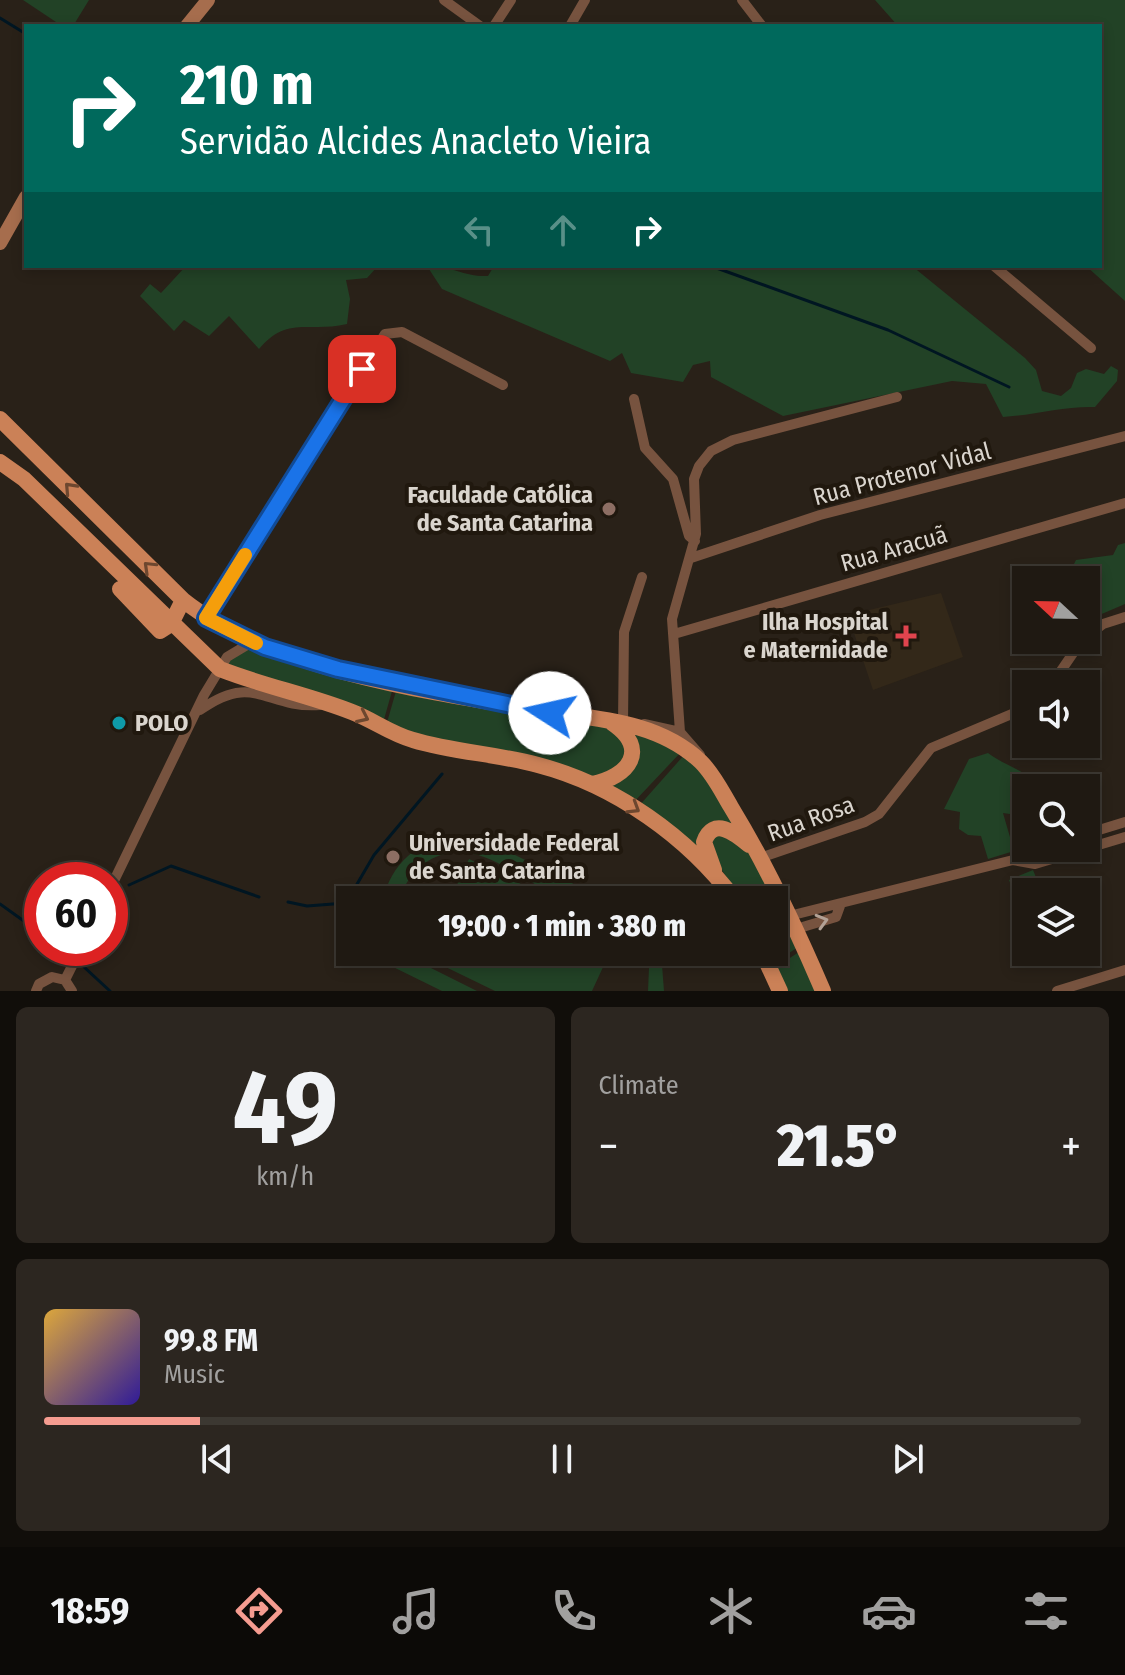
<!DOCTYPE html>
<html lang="en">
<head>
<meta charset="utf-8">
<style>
  :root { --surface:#1f1912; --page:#2c2620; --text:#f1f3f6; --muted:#a1a09f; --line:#3c3832; --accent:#f59c90 }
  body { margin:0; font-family:"Fira Sans Condensed",sans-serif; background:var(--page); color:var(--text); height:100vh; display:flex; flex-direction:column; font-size:30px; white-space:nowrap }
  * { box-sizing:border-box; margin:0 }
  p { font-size:26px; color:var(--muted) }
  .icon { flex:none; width:44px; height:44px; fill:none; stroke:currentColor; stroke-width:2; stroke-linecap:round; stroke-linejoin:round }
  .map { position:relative; height:991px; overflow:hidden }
  .side { display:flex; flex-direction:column; gap:16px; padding:16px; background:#110e0a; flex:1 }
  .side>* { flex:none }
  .top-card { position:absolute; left:24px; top:24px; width:1078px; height:244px; border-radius:0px; box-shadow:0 4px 12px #0003,0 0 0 2px var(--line); background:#00695c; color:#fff; overflow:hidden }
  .needle { width:52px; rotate:292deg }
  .controls { position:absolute; left:1012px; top:566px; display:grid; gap:16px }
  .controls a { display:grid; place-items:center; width:88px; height:88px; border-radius:0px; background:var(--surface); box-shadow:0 4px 12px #0003,0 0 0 2px var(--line); font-size:40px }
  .speed { position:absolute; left:24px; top:862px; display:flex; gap:16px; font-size:40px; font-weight:700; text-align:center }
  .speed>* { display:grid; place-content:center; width:104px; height:104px; border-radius:50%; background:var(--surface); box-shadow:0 4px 12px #0003,0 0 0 2px var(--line); line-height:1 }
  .speed .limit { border:12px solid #d22; background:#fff; color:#111 }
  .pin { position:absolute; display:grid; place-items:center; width:68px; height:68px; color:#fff; margin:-34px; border-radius:16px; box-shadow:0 4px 12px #0006 }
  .me { position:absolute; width:88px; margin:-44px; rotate:280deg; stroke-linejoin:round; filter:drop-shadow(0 0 6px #0008) }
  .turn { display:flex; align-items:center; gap:28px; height:168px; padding:0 24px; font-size:36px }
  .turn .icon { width:104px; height:104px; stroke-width:2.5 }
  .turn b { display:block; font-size:56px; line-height:68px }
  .lanes { display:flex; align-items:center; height:76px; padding:0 24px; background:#0003; justify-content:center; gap:40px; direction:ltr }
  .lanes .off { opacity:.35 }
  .big { font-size:60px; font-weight:800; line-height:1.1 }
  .side .tile { flex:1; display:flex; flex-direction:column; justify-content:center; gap:12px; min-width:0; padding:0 28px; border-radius:12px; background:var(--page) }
  .side .dial { align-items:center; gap:0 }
  .dial b { font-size:104px; line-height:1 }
  .song { display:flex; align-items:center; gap:24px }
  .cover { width:96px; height:96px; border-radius:12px; background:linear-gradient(135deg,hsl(40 70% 55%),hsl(250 70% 35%)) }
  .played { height:8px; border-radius:4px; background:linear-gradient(90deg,var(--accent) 15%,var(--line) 15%) }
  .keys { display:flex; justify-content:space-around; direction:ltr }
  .heat { display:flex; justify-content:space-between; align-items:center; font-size:44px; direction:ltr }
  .side .tiles { flex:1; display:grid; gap:16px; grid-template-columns:1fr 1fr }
  .tile:last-child { grid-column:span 2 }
  .trip { position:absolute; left:336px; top:886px; width:452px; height:80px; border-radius:0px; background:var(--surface); box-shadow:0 4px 12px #0003,0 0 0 2px var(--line); font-weight:800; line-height:80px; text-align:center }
  .dock { display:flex; height:128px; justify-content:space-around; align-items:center; background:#0c0a07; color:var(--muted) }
  .dock .icon { width:56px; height:56px }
  .dock .active { color:var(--accent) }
  .dock b { font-size:36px; color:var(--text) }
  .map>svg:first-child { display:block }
  .medical { fill:#332819 }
  .green { fill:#224226 }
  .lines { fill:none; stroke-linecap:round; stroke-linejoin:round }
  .stream { stroke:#001622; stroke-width:3 }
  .minor { stroke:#77533f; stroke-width:10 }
  .secondary { stroke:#a66d4d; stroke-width:14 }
  .primary { stroke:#cb8157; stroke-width:16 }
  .oneway { stroke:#6d472f }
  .oneway2 { stroke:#b2a195 }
  .route-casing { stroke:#114b97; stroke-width:20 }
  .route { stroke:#1a73e8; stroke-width:14 }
  .slow { stroke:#f59e0b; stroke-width:14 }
  .education-dot { fill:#8d6e63; stroke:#20180e; stroke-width:3 }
  .health-dot { fill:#e0444e; stroke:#20180e; stroke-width:3 }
  .culture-dot { fill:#0f9aa8; stroke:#20180e; stroke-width:3 }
  .labels { text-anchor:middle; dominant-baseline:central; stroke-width:8; stroke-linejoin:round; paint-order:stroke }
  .street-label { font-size:24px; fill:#dad5ce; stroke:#20180e }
  .poi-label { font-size:24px; font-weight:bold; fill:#dad5ce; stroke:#20180e; text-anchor:end }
</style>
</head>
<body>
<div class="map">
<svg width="1125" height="991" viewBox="0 0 1125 991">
  <rect width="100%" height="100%" fill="#292118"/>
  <path class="medical" d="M 941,593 L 963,657 L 873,690 L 848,615 Z"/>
  <path class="green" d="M 23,0 L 89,0 L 73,26 L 62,26 Z
    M 875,0 L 1125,0 L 1125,301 L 1086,266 L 1100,266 L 1100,26 L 898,26 Z
    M 186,266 L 378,266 L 367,278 L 346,280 L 350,299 L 347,324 C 310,333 287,315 259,349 L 229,316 L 209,336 L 184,320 L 174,331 L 140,296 L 150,284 L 161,293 Z
    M 427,266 C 452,266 465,277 488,276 L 494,266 L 912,266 L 1025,358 L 1036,370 L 1042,391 L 1061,396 L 1071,388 L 1077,373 L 1086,369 L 1104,374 L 1111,366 L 1118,370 L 1117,381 L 1095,407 C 1064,406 1035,415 1003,417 L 986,384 L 952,381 L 783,416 L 711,377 L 710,361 L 693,365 L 683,382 L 631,373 L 622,353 L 610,361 L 442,289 Z
    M 1125,543 L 1125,604 L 1097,616 L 1086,595 L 1082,572 L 1071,570 L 1076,560 L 1113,555 L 1118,545 Z
    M 253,646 L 394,684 L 383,723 L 226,665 L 239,650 Z
    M 398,684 L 610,724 L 622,733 L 627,761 L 595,778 L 420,739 L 386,726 Z
    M 625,726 L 682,751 L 632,804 L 600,785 L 633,764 Z
    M 988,753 C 1005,766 1032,773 1041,788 L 1026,788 L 1026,820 L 1022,816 L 1003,813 L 1014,851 L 988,859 L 981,836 L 968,835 L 959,829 L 960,812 L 944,809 L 969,759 Z
    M 685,754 L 697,765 L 739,829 L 714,824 L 706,861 L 638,807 Z
    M 719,831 L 755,857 L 800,946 L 770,965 L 765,952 L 774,952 L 774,900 L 742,900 L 715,860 L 712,835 Z
    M 456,835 L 481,838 L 606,900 C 595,900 580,903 569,900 C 523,887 478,830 428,861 C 413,870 404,884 400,900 L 383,900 C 391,863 419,840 456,835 Z
    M 469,859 L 554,900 L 450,900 Z
    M 1033,870 L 1042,892 L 1026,892 L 1026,924 L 1009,880 Z
    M 802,950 L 820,991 L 783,991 L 773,969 Z
    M 390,952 L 411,952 L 423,964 L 477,991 L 442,991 L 385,963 Z
    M 425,952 L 610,952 L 592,991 L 495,991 L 423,956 Z
    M 644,952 L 661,952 L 664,991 L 648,991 L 649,968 Z"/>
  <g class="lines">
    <path class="stream" d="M 0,18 L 26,34
      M 711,266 L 888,330 L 1009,387
      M 129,885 L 171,866 L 259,897
      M 288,902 L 307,906 L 346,903 L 374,855 L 442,774
      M 0,904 L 42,934
      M 84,967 L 110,991"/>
    <path class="minor" d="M 444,0 L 480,26
      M 742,0 L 762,26
      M 494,26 L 511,0
      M 570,26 L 585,0
      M 994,266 L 1091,348
      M 634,399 L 645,448 L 673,479 L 689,536 L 695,541
      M 691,558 L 820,515 L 1125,436
      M 206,618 L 385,334 L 402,332 L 503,385
      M 674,634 L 1125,503
      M 1086,637 L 1103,624 L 1125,617
      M 1052,684 L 1082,640
      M 200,710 C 255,671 265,709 320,705
      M 628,723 L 623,723 L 624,632 L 642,577
      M 644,724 L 680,732 L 700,755
      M 680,732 L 672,619 L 696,534 L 694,479 L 699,466 L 711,451 L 733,440 L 897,397
      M 1086,834 L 1125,822
      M 760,858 L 865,822 L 879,814 L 931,748 L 1026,708
      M 1013,860 L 1035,864 L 1125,837
      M 110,889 L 204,695 L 227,657 L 252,642
      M 789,916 L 1013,860 L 1035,848
      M 796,929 L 836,917 L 840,906
      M 65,980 L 81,948
      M 36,991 L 39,984 L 52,977 L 65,980 L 72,991
      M 1057,991 L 1125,970"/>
    <path class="secondary" d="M 187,26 L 208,0
      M 0,243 L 26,197"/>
    <path class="primary" d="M 0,419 L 183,600 C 265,666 421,691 525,708 C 585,719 654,717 701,762 C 714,775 722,792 731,807 C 767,866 796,928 823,991
      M 0,462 L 24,479 L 220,669 C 263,686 309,695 352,712 C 373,720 391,734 413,740 C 453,752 497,754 538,765 C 615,785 688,837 735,900
      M 120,589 L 160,631 L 171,624 L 183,600
      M 592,784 C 629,777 650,749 612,723
      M 714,870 L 704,842 C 713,816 735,833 749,845
      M 762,952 L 780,991"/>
  </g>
  <defs><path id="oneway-chevron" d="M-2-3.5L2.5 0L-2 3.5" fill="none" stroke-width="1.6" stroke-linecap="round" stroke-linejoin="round" transform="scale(2)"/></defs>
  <g class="oneway">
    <use href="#oneway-chevron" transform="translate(70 488) rotate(-133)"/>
    <use href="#oneway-chevron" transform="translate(149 567) rotate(-136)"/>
    <use href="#oneway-chevron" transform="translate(363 717) rotate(25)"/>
    <use href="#oneway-chevron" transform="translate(634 808) rotate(32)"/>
  </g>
  <use class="oneway2" href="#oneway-chevron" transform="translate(822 921) rotate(-16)"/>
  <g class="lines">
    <defs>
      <path id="route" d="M 362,369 L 206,618 L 265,647 L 338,669 L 550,713"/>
    </defs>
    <use href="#route" class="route-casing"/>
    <use href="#route" class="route"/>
    <path class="slow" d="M 245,555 L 206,618 L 256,643"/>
  </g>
  <g class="education-dot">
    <circle cx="609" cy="509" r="8"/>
    <circle cx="393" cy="857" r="8"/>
  </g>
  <path class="health-dot" d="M902 624h8v8h8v8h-8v8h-8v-8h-8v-8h8z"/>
  <circle class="culture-dot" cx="119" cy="723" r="8"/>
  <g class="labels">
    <g class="street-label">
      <text transform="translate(902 474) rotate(-15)">Rua Protenor Vidal</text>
      <text transform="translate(894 549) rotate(-16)">Rua Aracuã</text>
      <text transform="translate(811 819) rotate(-20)">Rua Rosa</text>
    </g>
    <g class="poi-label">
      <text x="593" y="495">Faculdade Católica<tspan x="593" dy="28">de Santa Catarina</tspan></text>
      <text x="888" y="622">Ilha Hospital<tspan x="888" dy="28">e Maternidade</tspan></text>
      <text x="135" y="723" text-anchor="start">POLO</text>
      <text x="409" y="843" text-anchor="start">Universidade Federal<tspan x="409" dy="28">de Santa Catarina</tspan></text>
    </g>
  </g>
</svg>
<div class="controls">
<a><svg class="needle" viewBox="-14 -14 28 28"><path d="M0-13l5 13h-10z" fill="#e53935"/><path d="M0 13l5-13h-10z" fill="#a1a09f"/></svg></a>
<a><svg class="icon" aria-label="sound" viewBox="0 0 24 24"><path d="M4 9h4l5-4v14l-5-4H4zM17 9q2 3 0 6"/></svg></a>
<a><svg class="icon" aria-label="search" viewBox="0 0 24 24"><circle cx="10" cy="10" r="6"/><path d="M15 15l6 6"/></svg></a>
<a><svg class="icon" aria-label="layers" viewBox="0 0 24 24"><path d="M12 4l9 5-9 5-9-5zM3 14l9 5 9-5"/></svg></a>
</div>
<div class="speed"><div class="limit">60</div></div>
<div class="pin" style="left:362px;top:369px;background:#d93025"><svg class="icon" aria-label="arrive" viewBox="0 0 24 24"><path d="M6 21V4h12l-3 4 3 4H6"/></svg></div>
<svg class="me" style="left:550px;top:713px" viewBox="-20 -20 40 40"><circle r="19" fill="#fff"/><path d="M0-13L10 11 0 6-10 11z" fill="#1a73e8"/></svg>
<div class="trip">19:00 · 1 min · 380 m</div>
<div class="top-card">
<div class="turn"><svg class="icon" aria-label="right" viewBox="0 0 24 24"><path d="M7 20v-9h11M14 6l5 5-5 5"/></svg><div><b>210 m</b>Servidão Alcides Anacleto Vieira</div></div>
<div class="lanes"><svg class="icon off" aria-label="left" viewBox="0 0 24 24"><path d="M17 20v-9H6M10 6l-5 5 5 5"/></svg><svg class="icon off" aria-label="ahead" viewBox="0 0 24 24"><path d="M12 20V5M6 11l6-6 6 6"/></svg><svg class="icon" aria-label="right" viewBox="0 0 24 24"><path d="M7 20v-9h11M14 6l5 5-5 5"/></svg></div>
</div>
</div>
<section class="side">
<div class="tiles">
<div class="tile dial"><b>49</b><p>km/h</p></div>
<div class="tile"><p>Climate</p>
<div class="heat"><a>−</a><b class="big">21.5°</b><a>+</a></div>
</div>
<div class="tile">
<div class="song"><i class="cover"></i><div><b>99.8 FM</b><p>Music</p></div></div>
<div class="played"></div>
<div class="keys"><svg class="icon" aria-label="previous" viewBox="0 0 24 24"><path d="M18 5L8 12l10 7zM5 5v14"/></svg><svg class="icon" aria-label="pause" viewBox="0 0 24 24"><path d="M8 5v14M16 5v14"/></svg><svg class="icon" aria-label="next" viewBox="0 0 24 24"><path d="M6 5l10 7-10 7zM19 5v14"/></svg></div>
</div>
</div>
</section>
<nav class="dock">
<b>18:59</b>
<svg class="icon active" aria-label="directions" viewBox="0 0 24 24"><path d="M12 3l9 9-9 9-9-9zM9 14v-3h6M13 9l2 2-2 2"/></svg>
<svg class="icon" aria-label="music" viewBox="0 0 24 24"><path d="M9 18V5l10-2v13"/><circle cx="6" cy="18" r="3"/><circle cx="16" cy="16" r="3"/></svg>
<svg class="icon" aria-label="phone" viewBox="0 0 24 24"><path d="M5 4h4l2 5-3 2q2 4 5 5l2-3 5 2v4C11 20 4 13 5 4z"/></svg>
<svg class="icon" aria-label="climate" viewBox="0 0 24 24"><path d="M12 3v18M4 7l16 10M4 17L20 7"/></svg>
<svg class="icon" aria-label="car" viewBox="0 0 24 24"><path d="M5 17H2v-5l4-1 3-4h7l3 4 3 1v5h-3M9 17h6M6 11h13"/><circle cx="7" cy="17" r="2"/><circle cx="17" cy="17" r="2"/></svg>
<svg class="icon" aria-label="filters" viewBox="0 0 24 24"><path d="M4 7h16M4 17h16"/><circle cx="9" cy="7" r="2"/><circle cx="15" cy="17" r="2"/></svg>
</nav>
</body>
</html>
